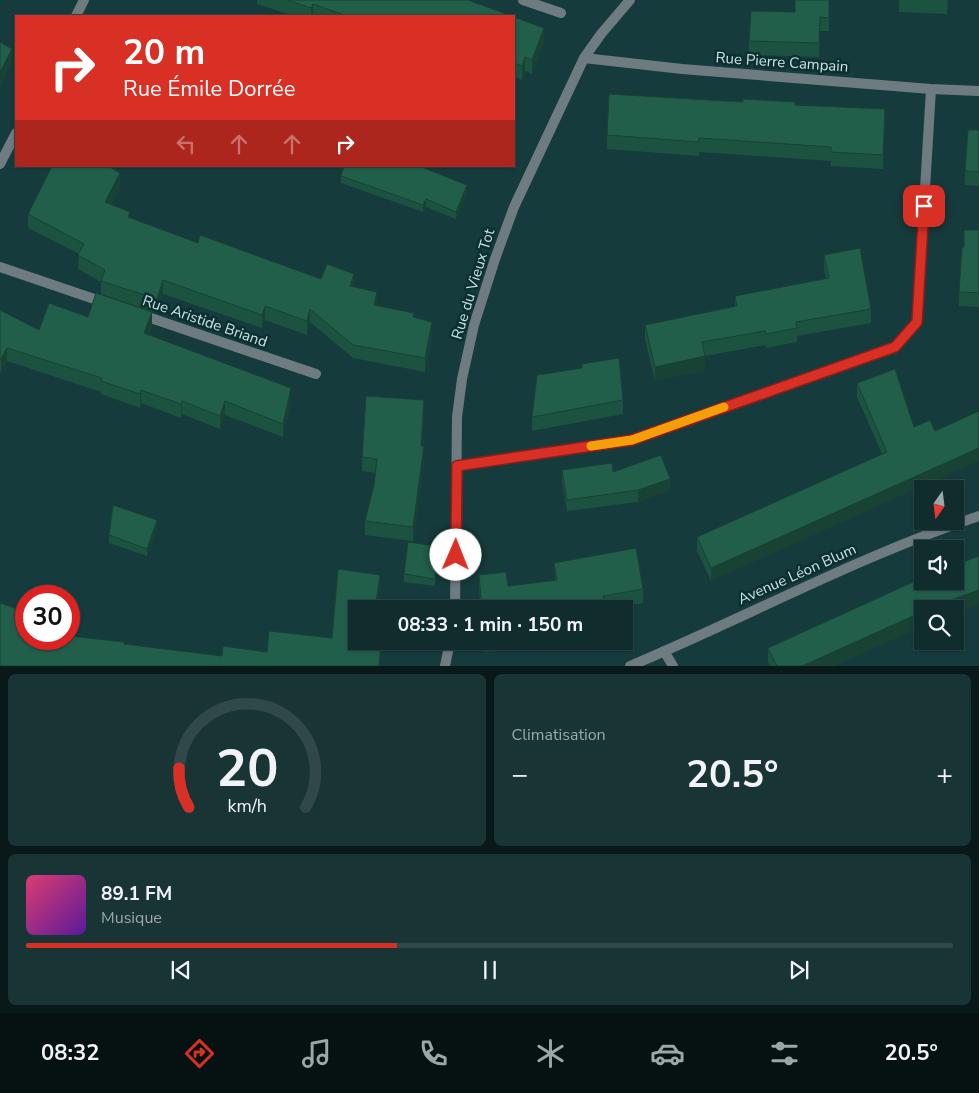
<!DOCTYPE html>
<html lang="fr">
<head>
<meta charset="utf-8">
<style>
  :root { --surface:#102c2d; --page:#193435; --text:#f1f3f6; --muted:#9ca7aa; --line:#304849; --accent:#d93025 }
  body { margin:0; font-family:"Nunito Sans",sans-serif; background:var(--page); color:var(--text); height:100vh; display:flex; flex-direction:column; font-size:19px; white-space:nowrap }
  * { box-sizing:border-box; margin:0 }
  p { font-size:16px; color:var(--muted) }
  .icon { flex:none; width:28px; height:28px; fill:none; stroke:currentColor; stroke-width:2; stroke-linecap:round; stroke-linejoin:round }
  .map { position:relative; height:666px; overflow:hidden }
  .drawer { display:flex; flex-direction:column; gap:8px; padding:8px; background:#091819; flex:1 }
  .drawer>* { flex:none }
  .banner { position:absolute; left:15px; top:15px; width:500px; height:152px; border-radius:0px; box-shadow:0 1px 4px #0004,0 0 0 1px var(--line); background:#d93025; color:#fff; overflow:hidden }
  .needle { width:32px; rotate:194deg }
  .buttons { position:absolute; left:914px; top:480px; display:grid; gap:10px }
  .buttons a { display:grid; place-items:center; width:50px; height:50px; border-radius:0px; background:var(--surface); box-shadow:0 1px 4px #0004,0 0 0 1px var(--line); font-size:25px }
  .speed { position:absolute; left:15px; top:585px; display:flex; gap:10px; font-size:25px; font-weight:700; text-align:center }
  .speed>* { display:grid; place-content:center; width:65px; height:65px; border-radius:50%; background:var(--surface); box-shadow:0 1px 4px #0004,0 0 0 1px var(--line); line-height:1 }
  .speed .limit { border:8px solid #d22; background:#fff; color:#111 }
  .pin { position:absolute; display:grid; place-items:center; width:42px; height:42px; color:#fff; margin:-21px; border-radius:10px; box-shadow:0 2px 8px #0006 }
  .me { position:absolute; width:55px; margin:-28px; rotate:1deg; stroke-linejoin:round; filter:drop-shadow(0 0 4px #0008) }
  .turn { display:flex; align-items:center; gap:18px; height:105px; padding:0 25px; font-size:22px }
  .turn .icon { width:65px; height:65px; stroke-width:2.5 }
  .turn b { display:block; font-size:35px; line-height:42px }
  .lanes { display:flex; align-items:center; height:48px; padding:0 25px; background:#0003; justify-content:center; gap:25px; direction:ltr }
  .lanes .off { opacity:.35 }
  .big { font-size:38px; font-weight:700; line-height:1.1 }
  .drawer .tile { flex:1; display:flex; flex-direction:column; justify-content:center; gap:8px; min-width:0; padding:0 18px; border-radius:8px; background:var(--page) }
  .drawer .dial { align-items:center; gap:0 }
  .dial svg { height:130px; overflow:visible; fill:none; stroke:var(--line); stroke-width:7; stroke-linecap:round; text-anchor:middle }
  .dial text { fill:var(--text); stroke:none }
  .song { display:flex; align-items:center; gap:15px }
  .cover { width:60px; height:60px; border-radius:8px; background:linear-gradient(135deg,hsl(340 70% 55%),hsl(270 70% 35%)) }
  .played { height:5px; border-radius:2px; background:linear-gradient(90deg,var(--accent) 40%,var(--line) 40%) }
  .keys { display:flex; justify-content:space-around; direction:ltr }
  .heat { display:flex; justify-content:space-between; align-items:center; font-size:28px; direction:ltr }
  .drawer .tiles { flex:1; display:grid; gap:8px; grid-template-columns:1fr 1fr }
  .tile:last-child { grid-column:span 2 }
  .trip { position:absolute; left:348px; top:600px; width:285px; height:50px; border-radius:0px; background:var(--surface); box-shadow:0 1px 4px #0004,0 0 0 1px var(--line); font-weight:700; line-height:50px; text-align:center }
  .menu { display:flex; height:80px; justify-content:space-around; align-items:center; background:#061212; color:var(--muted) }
  .menu .icon { width:35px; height:35px }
  .menu .current { color:var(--accent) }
  .menu b { font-size:22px; color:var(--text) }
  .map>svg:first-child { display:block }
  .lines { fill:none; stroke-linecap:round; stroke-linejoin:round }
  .minor { stroke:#6e7c82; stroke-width:10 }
  .tertiary { stroke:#6e7c82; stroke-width:10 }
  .wall { fill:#1c5240 }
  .shaded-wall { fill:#174234 }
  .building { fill:#215f4b; stroke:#174234 }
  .route-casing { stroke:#8d1f18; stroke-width:12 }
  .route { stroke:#d93025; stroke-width:9 }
  .slow { stroke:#f59e0b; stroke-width:9 }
  .labels { text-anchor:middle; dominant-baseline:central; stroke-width:5; stroke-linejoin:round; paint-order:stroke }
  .street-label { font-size:15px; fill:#cde0e1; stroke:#0a3031 }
</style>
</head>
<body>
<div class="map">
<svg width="979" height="666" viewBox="0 0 979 666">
  <rect width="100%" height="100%" fill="#163b3c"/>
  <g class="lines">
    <path class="minor" d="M 523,0 L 561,13
      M 76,16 L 84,0
      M 584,58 L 682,69 L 931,89 L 979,91
      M 0,164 L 16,133
      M 0,267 L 106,303
      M 139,314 L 316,374
      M 457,466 L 632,440 L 895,347 L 917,322 L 931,89
      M 455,609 L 457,417 L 462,379 L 474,325 L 495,259 L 514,207 L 584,58 L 601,34 L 630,0
      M 664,651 L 673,666
      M 445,666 L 450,641"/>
    <path class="tertiary" d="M 630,666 C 747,617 859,556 979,516"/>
  </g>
  <path class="wall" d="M 257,0 L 468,0 L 512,16 L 294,16 L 257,4 Z
    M 829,0 L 829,31 L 820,31 L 819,57 L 749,55 L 749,41 L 795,12 Z
    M 899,0 L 948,0 L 947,14 L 899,12 Z
    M 514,17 L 544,42 L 532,74 L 525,71 L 522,80 L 514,77 Z
    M 795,105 L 885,123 L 883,169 L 831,166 L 831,161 L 699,152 L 699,156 L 607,149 L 607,135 Z
    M 979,130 L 979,186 L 965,185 L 965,171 Z
    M 341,176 L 467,192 L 456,219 L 426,207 L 423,212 L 341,183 Z
    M 120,186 L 111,205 L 130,218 L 198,243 L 321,279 L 354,287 L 377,305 L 414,318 L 432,336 L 425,372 L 353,358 L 310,322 L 307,335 L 265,320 L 262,328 L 163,294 L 157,313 L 101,294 L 101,282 L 78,269 L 79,254 L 28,228 L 28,214 Z
    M 979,230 L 979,307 L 959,306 L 959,292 L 964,247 Z
    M 824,255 L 871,309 L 871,323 L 797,336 L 797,342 L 766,348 L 765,345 L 705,356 L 705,370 L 655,381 L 645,339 L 645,325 L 735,306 L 735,296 L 826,279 L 824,269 Z
    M 0,310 L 39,330 L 88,317 L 152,326 L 149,335 L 291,401 L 283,437 L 225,415 L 220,429 L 182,414 L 181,418 L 141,403 L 140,408 L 101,394 L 101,392 L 7,361 L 1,373 L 0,372 Z
    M 582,368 L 623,400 L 623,414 L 532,431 L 532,417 Z
    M 857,383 L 914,427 L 935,431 L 711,581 L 697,551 L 697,537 L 882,454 L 857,397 Z
    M 424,414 L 422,446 L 424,460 L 413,541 L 365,535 L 365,521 L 374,485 L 376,473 L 362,471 L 362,457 Z
    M 562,470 L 613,472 L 670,490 L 638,502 L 567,511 L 562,481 Z
    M 157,527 L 147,556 L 109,543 L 109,535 Z
    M 436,546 L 435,586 L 404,582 L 404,574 Z
    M 554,563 L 643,589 L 643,603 L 608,609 L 481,609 L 479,589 L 479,575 L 508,586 L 555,581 Z
    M 922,609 L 922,626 L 834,666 L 770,666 L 768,662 L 768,648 Z
    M 484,641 L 565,641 L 565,642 L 514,650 L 485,652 Z"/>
  <path class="shaded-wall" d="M 313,4 L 313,16 L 311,16 L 311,8 Z
    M 544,28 L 544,42 L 532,74 L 532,60 Z
    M 12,49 L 12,63 L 0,86 L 0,72 Z
    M 525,57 L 525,71 L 522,80 L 522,66 Z
    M 885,109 L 885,123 L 883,169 L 883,155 Z
    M 120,173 L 120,186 L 105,216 L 105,202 Z
    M 467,185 L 467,192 L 456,219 L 456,212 Z
    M 426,199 L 426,207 L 423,212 L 423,205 Z
    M 354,274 L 354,287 L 350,286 Z
    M 163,280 L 163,294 L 157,313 L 157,299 Z
    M 377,292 L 377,306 L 374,305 Z
    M 265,306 L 265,320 L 262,328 L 262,315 Z
    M 310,309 L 310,322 L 307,335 L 307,321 Z
    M 152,312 L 152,326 L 144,347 L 144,333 Z
    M 432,322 L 432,336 L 425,372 L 425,358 Z
    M 7,348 L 7,361 L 1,373 L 1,359 Z
    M 705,356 L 705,370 L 655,381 L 655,367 Z
    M 291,388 L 291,401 L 283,437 L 283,424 Z
    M 141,390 L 141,403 L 140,408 L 140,394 Z
    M 424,400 L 424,414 L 421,460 L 421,446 Z
    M 182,401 L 182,414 L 181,418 L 181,404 Z
    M 225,401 L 225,415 L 220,429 L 220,416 Z
    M 424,446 L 424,460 L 413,541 L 413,527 Z
    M 979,448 L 979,461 L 711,581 L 711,568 Z
    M 670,479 L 670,490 L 638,502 L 638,490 Z
    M 157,520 L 157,527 L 147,556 L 147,549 Z
    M 380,575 L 380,589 L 377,609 L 375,609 Z
    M 979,590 L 979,604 L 955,613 L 955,609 L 930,609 L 945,602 Z
    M 922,612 L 922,626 L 834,666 L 802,666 Z
    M 381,641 L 383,641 L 380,666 L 379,666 Z"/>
  <path class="building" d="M 287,0 L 468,0 L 512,16 L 347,16 L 313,4 L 311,8 Z
    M 795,0 L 829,0 L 829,18 L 820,17 L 819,43 L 749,41 L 751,11 L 795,12 Z
    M 166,13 L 173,16 L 164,16 Z
    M 514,17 L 544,28 L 532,60 L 525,57 L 522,66 L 514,63 Z
    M 0,42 L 12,49 L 0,72 Z
    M 609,94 L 743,102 L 743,99 L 795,102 L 795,105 L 885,109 L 883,155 L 831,152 L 831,147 L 699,138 L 699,142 L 607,135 Z
    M 968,130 L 979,130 L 979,172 L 965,171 Z
    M 52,166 L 108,166 L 120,173 L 105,202 L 130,212 L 128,217 L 198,243 L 200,235 L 321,279 L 327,264 L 354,274 L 350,286 L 377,292 L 374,305 L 414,313 L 413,317 L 432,322 L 425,358 L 353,345 L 310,309 L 307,321 L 265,306 L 262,315 L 163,280 L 157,299 L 101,281 L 105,270 L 78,255 L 84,244 L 28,214 Z
    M 344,166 L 419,166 L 467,185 L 456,212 L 426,199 L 423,205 L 341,176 Z
    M 964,230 L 979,230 L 979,293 L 959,292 L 962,247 L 964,247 Z
    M 860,248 L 871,309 L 796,322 L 797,328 L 766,334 L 765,331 L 702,342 L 705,356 L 655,367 L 645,325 L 737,306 L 735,296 L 829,278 L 824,255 Z
    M 96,293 L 152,312 L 144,333 L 291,388 L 283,424 L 225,401 L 220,416 L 182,401 L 181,404 L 141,390 L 140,394 L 101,381 L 102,378 L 7,348 L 1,359 L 0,359 L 0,310 L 39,330 L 49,303 L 88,317 Z
    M 619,358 L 623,400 L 532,417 L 537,375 L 582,368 L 582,364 Z
    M 895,369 L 914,427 L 930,420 L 935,431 L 979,411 L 979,448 L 711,568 L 697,537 L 887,452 L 857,383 Z
    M 366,396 L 424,400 L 421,446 L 424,446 L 413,527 L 365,521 L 374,485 L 377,459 L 362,457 Z
    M 661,455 L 670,479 L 638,490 L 567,500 L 562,470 L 612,463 L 613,472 Z
    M 113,505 L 157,520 L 147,549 L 109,535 Z
    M 408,542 L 436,546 L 435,579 L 404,574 Z
    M 636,548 L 643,589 L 603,596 L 604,604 L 573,609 L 482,609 L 479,575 L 506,572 L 508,586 L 557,580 L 554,563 Z
    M 979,556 L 979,590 L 945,602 L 930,609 L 922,609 L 922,612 L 802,666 L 777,666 L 768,648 L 922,578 L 922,581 L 955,581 L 955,565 Z
    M 338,569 L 380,575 L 375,609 L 356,609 L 356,641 L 381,641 L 379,666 L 0,666 L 0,603 L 26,612 L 26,639 L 69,639 L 69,636 L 124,642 L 124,644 L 222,656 L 223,646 L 267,652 L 269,631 L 332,638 Z"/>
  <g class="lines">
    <defs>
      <path id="route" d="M 456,555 L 457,466 L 632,440 L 895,347 L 917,322 L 924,206"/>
    </defs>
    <use href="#route" class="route-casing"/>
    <use href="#route" class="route"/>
    <path class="slow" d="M 591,446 L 632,440 L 724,407"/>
  </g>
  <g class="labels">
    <g class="street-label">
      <text transform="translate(782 62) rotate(4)">Rue Pierre Campain</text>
      <text transform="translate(473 284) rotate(-73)">Rue du Vieux Tot</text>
      <text transform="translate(205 321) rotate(19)">Rue Aristide Briand</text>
      <text transform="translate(797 574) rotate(-24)">Avenue Léon Blum</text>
    </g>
  </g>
</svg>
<div class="buttons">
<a><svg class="needle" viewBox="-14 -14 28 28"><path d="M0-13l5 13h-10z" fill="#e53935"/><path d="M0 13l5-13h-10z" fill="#9ca7aa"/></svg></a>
<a><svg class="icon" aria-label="sound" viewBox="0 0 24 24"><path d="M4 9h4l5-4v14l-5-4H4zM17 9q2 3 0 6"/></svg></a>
<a><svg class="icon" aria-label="search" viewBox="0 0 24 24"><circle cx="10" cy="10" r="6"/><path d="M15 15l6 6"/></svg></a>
</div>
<div class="speed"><div class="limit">30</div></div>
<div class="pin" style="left:924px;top:206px;background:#d93025"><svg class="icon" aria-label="arrive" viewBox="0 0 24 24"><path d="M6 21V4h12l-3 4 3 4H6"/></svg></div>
<svg class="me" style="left:456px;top:555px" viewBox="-20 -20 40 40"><circle r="19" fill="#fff"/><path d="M0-13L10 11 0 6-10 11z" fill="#d93025"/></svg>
<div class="trip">08:33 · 1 min · 150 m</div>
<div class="banner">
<div class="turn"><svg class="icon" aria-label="right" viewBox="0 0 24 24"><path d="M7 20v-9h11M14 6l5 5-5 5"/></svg><div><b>20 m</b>Rue Émile Dorrée</div></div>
<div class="lanes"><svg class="icon off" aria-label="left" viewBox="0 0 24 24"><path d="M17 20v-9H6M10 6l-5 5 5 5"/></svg><svg class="icon off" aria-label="ahead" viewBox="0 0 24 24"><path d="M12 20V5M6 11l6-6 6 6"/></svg><svg class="icon off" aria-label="ahead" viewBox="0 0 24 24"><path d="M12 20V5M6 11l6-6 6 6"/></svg><svg class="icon" aria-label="right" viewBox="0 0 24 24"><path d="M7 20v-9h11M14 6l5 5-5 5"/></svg></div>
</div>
</div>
<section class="drawer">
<div class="tiles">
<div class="tile dial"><svg viewBox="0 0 100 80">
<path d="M14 69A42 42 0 1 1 86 69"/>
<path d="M14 69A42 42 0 0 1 8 45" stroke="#d93025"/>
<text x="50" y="56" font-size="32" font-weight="700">20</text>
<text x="50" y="72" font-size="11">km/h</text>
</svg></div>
<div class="tile"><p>Climatisation</p>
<div class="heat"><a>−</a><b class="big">20.5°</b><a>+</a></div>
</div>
<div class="tile">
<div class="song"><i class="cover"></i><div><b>89.1 FM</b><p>Musique</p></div></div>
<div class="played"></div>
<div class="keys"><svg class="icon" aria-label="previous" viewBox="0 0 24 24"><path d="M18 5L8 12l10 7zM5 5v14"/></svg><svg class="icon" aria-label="pause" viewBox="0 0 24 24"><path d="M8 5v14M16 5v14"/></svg><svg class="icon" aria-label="next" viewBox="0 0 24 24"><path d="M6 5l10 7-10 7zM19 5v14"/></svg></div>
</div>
</div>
</section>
<nav class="menu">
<b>08:32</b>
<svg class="icon current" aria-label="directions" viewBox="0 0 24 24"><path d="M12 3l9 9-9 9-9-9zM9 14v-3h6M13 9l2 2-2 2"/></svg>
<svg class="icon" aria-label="music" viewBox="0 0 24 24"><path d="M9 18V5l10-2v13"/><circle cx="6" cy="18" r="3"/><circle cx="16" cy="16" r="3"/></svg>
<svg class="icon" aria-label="phone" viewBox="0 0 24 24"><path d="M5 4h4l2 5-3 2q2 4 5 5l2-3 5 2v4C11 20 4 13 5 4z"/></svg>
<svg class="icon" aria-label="climate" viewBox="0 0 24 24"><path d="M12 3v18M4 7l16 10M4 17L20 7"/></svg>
<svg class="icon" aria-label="car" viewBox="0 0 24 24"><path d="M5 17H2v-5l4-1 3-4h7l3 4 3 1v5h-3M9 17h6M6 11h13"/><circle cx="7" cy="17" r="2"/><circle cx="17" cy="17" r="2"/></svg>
<svg class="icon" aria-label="filters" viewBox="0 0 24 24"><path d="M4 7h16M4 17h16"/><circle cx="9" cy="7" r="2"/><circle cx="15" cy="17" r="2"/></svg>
<b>20.5°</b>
</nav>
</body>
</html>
